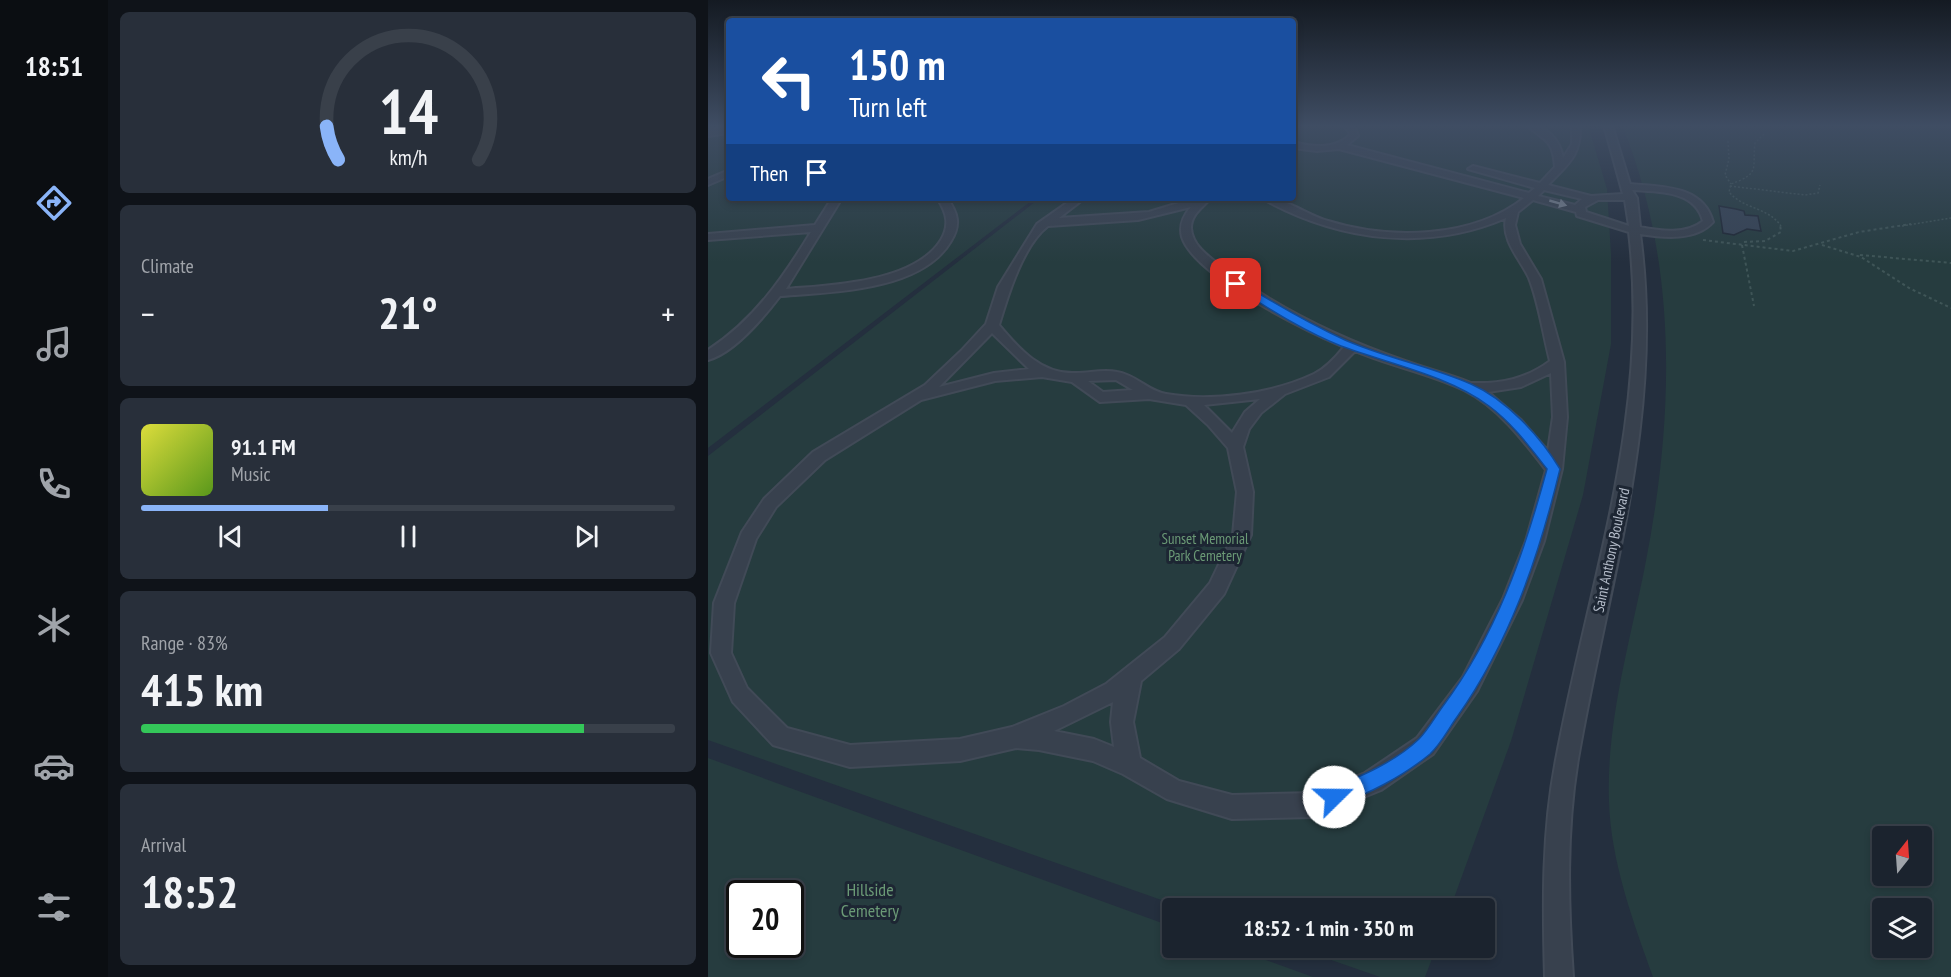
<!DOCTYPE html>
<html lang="en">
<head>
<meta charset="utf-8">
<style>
  :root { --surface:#1b232e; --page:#282f3a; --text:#f1f3f6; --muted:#a0a4aa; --line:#39404a; --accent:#8ab4f8 }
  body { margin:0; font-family:"PT Sans Narrow",sans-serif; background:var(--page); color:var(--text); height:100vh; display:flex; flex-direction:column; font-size:22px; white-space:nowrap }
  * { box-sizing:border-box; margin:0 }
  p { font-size:20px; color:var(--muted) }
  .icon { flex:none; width:33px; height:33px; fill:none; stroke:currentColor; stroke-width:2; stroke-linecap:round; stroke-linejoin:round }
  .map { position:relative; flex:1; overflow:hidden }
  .details { display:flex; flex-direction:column; gap:12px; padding:12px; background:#0f1319; width:600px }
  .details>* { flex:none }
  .top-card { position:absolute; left:18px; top:18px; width:570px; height:183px; border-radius:6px; box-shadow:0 3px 9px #0003,0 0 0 2px var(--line); background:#1a4fa0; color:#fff; overflow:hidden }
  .needle { width:39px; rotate:17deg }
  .fabs { position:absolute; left:1164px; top:826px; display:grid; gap:12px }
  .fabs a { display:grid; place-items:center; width:60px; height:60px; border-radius:6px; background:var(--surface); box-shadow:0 3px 9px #0003,0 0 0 2px var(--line); font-size:30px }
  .speed { position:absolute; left:18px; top:880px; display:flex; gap:12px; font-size:30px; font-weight:700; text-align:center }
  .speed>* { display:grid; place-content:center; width:78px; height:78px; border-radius:50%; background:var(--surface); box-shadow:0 3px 9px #0003,0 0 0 2px var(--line); line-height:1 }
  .speed .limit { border:3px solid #111; border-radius:9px; background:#fff; color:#111 }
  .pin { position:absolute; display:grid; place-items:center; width:51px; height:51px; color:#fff; margin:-26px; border-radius:12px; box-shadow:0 3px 9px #0006 }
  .me { position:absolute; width:66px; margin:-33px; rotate:68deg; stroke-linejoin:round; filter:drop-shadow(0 0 4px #0008) }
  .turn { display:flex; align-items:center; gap:21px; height:126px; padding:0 24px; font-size:27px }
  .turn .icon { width:78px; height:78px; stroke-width:2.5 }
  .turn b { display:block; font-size:42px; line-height:51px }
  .then { display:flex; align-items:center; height:57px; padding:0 24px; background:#0003; gap:12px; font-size:22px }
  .big { font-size:45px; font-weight:800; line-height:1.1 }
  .details .widget { flex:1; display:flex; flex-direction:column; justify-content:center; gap:9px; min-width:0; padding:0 21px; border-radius:9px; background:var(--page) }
  .details .dial { align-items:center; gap:0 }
  .dial svg { height:156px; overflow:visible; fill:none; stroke:var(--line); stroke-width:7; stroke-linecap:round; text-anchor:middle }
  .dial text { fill:var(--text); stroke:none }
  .song { display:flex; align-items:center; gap:18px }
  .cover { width:72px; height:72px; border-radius:9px; background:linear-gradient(135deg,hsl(60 70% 55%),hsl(90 70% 35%)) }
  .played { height:6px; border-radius:3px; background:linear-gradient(90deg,var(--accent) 35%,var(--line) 35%) }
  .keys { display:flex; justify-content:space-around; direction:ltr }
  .heat { display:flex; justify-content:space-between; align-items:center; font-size:33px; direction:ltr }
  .charge { height:9px; border-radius:4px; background:linear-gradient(90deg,#34c759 83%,var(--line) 0) }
  .trip { position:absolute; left:454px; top:898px; width:333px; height:60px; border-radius:6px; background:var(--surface); box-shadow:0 3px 9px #0003,0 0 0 2px var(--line); font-weight:800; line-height:60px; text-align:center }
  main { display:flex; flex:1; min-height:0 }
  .tab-bar { display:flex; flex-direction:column; width:108px; justify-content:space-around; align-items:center; background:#0b0e12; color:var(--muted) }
  .tab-bar .icon { width:42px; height:42px }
  .tab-bar .current { color:var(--accent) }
  .tab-bar b { font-size:27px; color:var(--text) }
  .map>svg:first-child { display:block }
  .green { fill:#263c3f; fill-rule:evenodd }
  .building { fill:#364354; stroke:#1f2835; stroke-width:1.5 }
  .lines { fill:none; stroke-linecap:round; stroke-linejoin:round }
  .minor-casing { stroke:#414a57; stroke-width:4 }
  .path-far1 { stroke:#3f5557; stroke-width:1.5; stroke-dasharray:2 2; stroke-linecap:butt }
  .path { stroke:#3f5557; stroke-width:2; stroke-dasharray:3 3; stroke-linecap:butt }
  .minor { fill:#38414e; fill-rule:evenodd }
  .oneway { fill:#7c8592 }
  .route { fill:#1a73e8; stroke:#114b97; stroke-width:1.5 }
  .labels { text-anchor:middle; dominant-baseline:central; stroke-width:6; stroke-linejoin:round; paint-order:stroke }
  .park-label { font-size:15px; fill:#6b9a76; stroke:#1d2633 }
  .street-label { font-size:15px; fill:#b4bcc9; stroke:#1d2633 }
  .near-park-label { font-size:18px; fill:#6b9a76; stroke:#1d2633 }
</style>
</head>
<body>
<main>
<nav class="tab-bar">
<b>18:51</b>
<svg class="icon current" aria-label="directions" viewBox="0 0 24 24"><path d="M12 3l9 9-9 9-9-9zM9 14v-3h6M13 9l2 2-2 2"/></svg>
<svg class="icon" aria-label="music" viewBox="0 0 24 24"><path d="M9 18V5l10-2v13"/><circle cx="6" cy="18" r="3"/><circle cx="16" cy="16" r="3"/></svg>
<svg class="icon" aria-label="phone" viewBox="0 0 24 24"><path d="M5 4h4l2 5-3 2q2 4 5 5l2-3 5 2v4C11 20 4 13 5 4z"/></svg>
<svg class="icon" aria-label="climate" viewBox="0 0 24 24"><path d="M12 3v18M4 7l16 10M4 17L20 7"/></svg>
<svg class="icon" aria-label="car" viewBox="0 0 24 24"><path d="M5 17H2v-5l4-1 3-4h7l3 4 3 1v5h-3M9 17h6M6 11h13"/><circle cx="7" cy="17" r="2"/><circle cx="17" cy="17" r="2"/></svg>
<svg class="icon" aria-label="filters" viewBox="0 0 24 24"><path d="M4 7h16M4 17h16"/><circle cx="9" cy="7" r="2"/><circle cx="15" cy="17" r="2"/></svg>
</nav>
<section class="details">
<div class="widget dial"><svg viewBox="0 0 100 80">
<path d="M14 69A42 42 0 1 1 86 69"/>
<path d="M14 69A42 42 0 0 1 8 52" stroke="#8ab4f8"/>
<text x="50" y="56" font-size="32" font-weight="700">14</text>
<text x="50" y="72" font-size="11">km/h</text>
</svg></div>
<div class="widget"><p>Climate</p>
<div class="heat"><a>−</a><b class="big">21°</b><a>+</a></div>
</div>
<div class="widget">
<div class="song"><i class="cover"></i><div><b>91.1 FM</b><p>Music</p></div></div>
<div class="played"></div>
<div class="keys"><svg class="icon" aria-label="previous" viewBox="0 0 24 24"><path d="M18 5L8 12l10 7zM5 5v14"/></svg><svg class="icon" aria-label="pause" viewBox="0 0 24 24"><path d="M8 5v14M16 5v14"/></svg><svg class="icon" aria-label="next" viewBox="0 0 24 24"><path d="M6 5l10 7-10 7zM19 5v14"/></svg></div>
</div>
<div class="widget"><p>Range · 83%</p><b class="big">415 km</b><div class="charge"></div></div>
<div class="widget"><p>Arrival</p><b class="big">18:52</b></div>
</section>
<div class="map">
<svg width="1243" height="977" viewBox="0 0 1243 977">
  <rect width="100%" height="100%" fill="#242f3e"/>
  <path class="green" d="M 0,125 L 21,125 L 21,198 L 327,198 L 0,448 Z
    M 585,125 L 880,125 L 899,189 L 903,254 L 903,344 L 875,495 L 803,741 L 742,909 L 479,909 L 0,740 L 0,456 L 332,198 L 585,198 Z
    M 914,125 L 1243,125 L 1243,977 L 945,977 C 925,921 903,862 901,802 C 898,723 922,642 937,566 C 966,419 971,266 914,125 ZM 1174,837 L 1214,837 L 1214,876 L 1174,876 ZM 1174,909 L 1214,909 L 1214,948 L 1174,948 Z
    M 0,758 L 465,927 L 465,948 L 524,948 L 605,977 L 0,977 ZM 32,894 L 82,894 L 82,945 L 32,945 Z
    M 589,948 L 728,948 L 717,977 L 672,977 Z"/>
  <path class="building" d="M 1011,206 L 1028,209 L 1036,211 L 1037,215 L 1050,216 L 1053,231 L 1039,229 L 1026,235 L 1015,233 Z"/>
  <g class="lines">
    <defs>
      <path id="minor" d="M 633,125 C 643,125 647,125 650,136 L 639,145 L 821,193 L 827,188 L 760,169 L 765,166 L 832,183 L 847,167 C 845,139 837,141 818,125 C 838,125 852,139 855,158 L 864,144 L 864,125 L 872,125 C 873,156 861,163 840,185 L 883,196 L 915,194 L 896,125 L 904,125 L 922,184 C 954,187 995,185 1005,222 C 988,241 956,238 932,234 C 957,415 900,583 870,759 C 858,831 860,905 865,977 L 837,977 C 835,905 834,831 848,760 C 881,581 943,417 921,232 L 869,216 L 868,212 L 825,200 L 810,212 L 807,225 L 812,244 L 833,279 L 856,362 L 859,417 L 854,469 L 836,541 L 814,600 L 769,691 L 725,754 L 673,790 L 607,817 L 524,819 L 459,799 L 415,774 L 385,761 L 331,750 L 308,748 L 252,761 L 142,767 L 65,745 L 25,702 L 3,653 L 6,603 L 34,532 L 56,499 L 105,452 L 217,385 L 253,351 L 278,324 L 290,287 L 329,224 L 366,198 L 377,198 L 351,218 L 441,212 L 487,198 L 503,198 C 495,207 483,214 483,228 C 484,247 504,259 517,269 C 572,310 633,339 697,361 C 719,369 741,374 763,383 C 793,384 818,379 842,361 C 835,334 831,303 821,278 C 812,259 793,240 798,218 C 719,252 632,241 557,200 L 556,198 C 578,198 599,215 620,221 C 681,240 764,239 816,198 L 631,149 L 609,151 L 585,148 L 585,142 C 604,147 626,150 642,135 L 640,130 ZM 836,190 L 874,199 L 867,205 L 830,196 ZM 924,190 C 951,192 987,190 995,221 C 978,235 952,231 932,227 L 929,198 ZM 890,200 L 917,200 L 921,226 L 878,212 L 877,207 ZM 483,207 C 475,216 471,225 474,237 C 486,276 599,331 636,347 C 628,357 618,368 606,374 C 564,394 503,402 458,394 C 440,391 428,375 409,372 C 395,369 382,373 368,373 C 334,375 311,349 291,325 C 300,295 315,245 340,226 L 430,220 ZM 284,333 L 321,369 L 286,373 L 231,387 ZM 647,351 C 682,366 721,373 756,390 C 790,407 815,440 838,470 L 818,541 L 795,599 L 755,677 L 709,738 L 657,773 L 607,793 L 524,795 L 471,781 L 432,758 L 425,722 L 433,681 L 471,649 L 516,594 L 543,535 L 545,492 L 535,447 L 541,429 L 553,413 L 577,394 L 621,377 ZM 843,373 L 845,417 L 840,451 L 813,420 L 780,392 L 813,387 ZM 334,377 L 364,382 L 392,402 L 441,399 L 478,405 L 500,425 L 520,448 L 529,492 L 525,535 L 502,583 L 457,637 L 398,684 L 356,706 L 304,727 L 252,739 L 142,745 L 79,728 L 39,688 L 23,653 L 26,603 L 48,539 L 68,507 L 117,460 L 213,400 L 287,381 ZM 408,380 L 425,390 L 395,392 L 380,381 ZM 552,399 L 537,412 L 524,433 L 496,405 ZM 405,702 L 403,722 L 406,747 L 386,739 L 346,731 Z
        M 21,127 L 21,133 L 0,136 L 0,130 Z
        M 21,170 L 21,176 L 0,185 L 0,179 Z
        M 124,198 L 134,198 L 78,289 C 123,285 206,283 233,240 C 242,225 239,213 229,198 L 239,198 C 250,213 253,225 243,241 C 214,291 124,292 72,296 C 56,317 26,353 0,360 L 0,350 C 46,320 75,278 103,232 L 0,240 L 0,234 L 107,225 Z"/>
    </defs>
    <use href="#minor" class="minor-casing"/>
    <path class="path-far1" d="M 1056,134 L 1047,143 C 1044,169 1053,173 1023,184 L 1021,192 C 1035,209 1060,207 1073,226
      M 1020,141 L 1021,159 L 1017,175 L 1023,184
      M 1022,186 L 1097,195 L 1110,193 L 1112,185
      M 1194,226 L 1243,218"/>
    <path class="path" d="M 995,240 L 1085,251 L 1151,232 L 1203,224
      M 1036,242 L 1057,241 L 1073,232 L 1072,224
      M 1034,245 L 1046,306
      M 1114,245 L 1153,257 L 1201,288 L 1243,308
      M 1152,255 L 1243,263"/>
    <use href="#minor" class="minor"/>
  </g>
  <defs><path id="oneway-solid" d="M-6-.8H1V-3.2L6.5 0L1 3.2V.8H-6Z" transform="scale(1.5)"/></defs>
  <use class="oneway" href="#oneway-solid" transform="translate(850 203) rotate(16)"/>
  <linearGradient id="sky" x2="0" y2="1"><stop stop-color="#141a22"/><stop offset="0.48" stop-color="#3f4d63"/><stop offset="1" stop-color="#3f4d63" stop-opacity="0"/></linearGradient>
  <rect width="1243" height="262" fill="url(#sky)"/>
  <path class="route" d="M 525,282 L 532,282 C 566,303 600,323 637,340 C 678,358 722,366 763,384 C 799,400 832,436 852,469 C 831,556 802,642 749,717 C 741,728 733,744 722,754 C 693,778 661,793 626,807 L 619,804 L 617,797 L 619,790 C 651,777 686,763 711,739 C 720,730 727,717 735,706 C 788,635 816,554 839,469 C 821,446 804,423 781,406 C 739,375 681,364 633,346 C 595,331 560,308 525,286 Z"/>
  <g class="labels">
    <g class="park-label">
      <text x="497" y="538">Sunset Memorial<tspan x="497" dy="17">Park Cemetery</tspan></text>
    </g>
    <g class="street-label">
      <text transform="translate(903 550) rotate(-78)">Saint Anthony Boulevard</text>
    </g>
    <g class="near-park-label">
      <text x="162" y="889">Hillside<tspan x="162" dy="21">Cemetery</tspan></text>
    </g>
  </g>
</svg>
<div class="fabs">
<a><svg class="needle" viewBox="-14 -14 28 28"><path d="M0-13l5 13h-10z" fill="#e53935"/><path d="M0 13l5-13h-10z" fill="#a0a4aa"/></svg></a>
<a><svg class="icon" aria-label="layers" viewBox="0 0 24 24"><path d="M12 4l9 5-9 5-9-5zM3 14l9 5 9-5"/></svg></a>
</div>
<div class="speed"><div class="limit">20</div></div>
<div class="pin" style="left:528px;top:284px;background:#d93025"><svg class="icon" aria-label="arrive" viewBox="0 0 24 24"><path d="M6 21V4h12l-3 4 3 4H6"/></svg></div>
<svg class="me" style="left:626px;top:797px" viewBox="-20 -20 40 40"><circle r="19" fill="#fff"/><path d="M0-13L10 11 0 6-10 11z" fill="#1a73e8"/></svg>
<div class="trip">18:52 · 1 min · 350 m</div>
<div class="top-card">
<div class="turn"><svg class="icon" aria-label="left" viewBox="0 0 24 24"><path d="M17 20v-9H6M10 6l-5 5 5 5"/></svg><div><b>150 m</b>Turn left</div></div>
<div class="then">Then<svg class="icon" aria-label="arrive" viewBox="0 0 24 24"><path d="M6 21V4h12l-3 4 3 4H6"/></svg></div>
</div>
</div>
</main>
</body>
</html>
